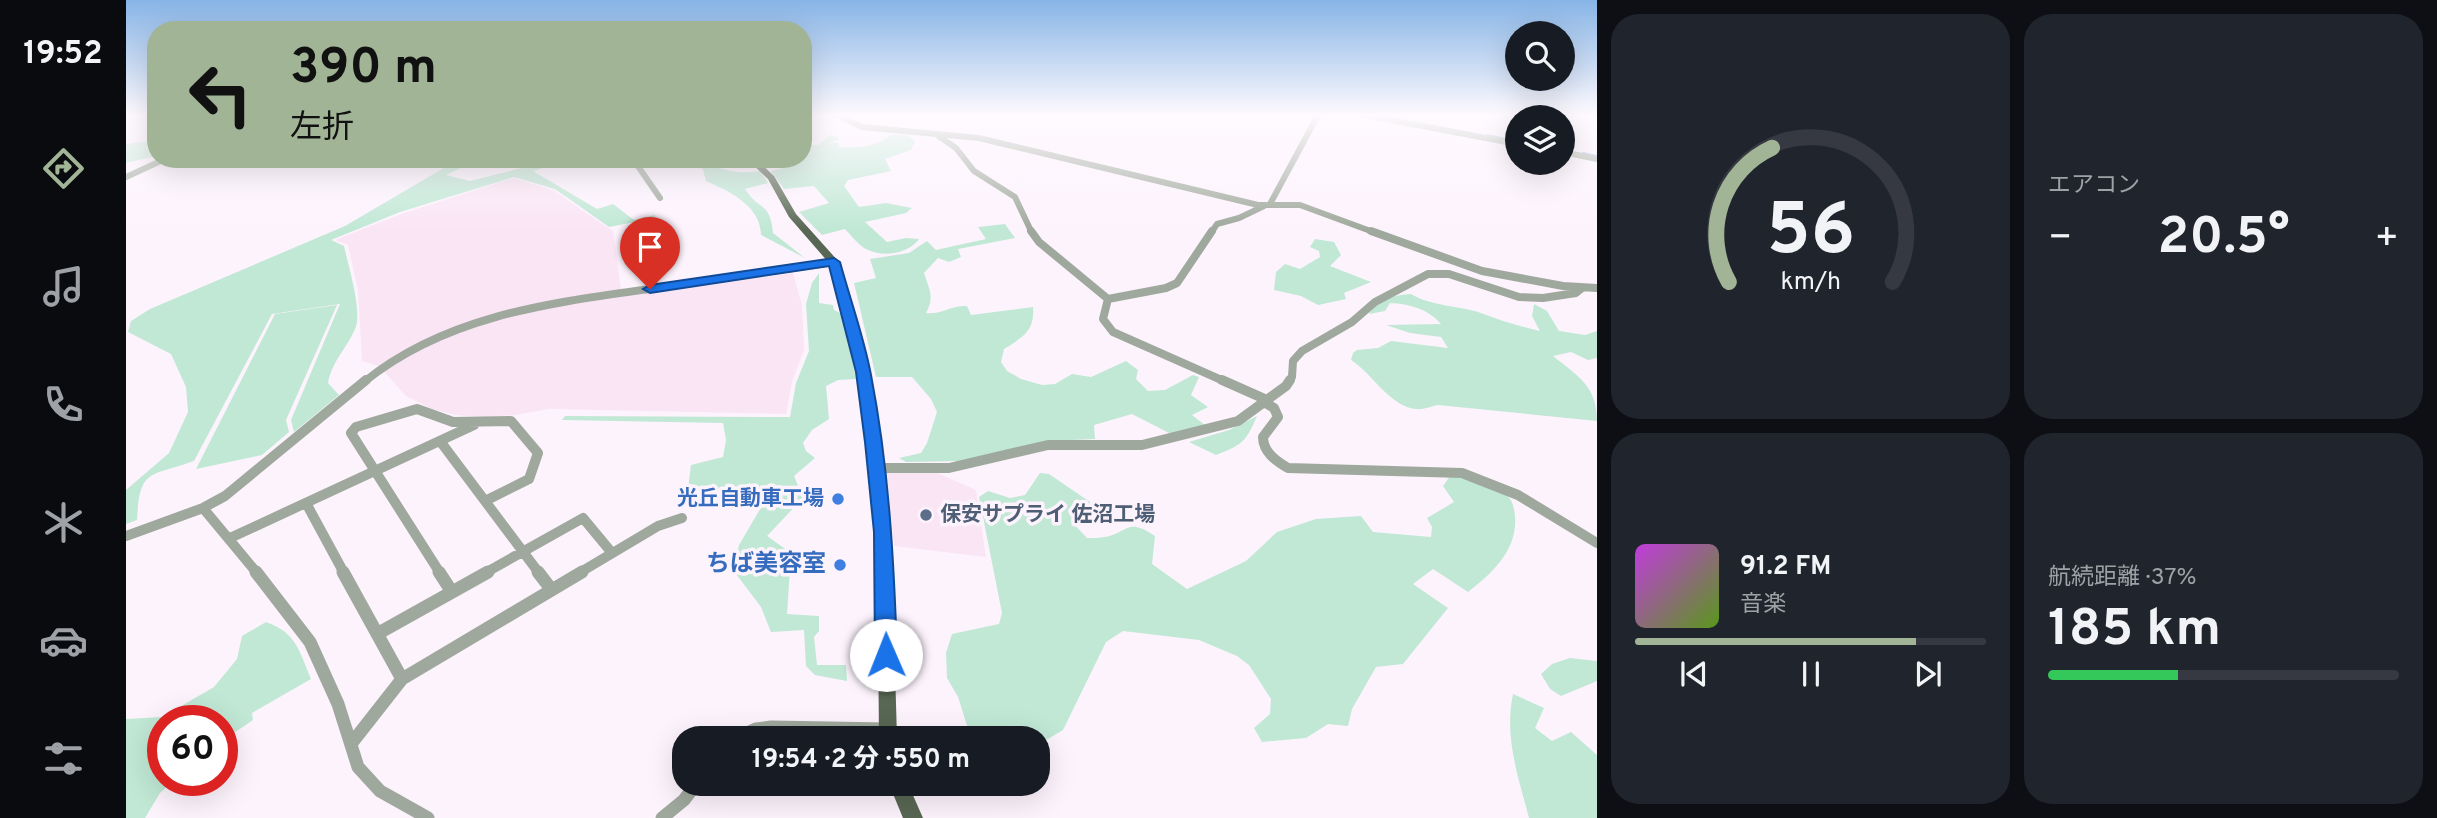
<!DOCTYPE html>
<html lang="ja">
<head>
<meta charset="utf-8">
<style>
  :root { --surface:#171b24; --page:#20242c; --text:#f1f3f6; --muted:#9ea1a6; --line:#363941; --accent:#a1b496 }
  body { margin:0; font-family:Overpass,"Noto Sans JP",sans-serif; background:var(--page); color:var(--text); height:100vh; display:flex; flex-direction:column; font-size:26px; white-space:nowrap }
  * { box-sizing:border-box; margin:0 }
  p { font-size:23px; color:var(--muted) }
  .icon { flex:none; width:38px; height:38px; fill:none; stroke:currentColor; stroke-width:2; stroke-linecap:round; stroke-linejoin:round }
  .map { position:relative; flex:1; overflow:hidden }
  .panel { display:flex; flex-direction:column; gap:14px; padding:14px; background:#0d0f14; width:840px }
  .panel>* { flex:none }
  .guide { position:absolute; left:21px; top:21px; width:665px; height:147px; border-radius:28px; box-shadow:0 7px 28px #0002; background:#a1b496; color:#111; overflow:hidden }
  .fabs { position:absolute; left:1379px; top:21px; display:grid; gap:14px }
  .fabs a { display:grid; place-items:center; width:70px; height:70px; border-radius:50%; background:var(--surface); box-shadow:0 7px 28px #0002; font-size:35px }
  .speed { position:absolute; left:21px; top:705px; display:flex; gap:14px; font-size:35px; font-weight:700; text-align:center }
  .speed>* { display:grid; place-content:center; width:91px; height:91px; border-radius:50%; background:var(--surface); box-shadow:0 7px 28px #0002; line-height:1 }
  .speed .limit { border:10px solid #d22; background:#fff; color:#111 }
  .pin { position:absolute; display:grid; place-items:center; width:60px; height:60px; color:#fff; margin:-72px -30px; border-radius:50% 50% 50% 0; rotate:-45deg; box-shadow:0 0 7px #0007 }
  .pin .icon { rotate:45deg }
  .me { position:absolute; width:77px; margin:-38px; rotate:359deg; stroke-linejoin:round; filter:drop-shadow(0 0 5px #0008) }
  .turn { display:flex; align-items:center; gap:24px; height:147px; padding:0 28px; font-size:32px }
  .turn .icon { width:91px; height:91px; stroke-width:2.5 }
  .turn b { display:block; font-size:49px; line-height:60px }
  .big { font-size:52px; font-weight:700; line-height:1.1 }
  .panel .card { flex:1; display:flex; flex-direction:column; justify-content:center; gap:10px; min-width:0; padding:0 24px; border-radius:28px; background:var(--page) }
  .panel .dial { align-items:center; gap:0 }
  .dial svg { height:182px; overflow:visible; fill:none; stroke:var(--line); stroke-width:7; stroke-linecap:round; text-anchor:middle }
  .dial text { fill:var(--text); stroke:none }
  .song { display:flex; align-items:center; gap:21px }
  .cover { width:84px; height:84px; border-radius:10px; background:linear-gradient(135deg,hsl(290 70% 55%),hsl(90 70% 35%)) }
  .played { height:7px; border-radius:4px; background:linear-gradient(90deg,var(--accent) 80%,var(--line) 80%) }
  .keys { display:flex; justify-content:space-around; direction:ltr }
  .heat { display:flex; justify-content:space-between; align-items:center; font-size:38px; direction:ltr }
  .charge { height:10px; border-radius:5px; background:linear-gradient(90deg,#34c759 37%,var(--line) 0) }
  .panel .tiles { flex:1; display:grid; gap:14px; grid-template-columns:repeat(2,1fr) }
  .trip { position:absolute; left:546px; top:726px; width:378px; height:70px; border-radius:28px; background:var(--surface); box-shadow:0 7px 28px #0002; font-weight:700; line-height:70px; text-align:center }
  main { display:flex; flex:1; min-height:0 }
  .menu { display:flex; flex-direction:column; width:126px; justify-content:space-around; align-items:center; background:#090b0e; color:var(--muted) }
  .menu .icon { width:49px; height:49px }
  .menu .on { color:var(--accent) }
  .menu b { font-size:32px; color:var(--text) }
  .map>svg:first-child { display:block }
  .industrial { fill:#fae5f5 }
  .green { fill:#c0e8d5 }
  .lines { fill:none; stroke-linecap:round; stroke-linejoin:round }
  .stream { stroke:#97b3e4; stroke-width:2 }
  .minor-far3 { stroke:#9fa89c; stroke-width:6 }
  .minor-far2 { stroke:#9fa89c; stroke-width:8 }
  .minor-far1 { stroke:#9fa89c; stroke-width:10 }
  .minor { stroke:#9fa89c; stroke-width:13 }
  .major { fill:#586753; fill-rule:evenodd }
  .route { fill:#1a73e8; stroke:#114b97; stroke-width:2 }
  .shop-dot { fill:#3f7fe0; stroke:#fdf3fd; stroke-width:2.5 }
  .service-dot { fill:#5c6f8a; stroke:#fdf3fd; stroke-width:2.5 }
  .labels { text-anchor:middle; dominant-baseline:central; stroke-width:7; stroke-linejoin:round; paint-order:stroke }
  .shop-label { font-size:21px; font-weight:bold; fill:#366cbe; stroke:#fdf3fd; text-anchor:end }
  .service-label { font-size:21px; font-weight:bold; fill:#4e5e75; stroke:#fdf3fd; text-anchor:start }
  .near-shop-label { font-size:24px; font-weight:bold; fill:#366cbe; stroke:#fdf3fd; text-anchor:end }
</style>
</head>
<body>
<main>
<nav class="menu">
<b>19:52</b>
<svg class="icon on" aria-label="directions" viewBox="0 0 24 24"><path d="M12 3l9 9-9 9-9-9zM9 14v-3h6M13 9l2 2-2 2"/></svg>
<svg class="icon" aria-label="music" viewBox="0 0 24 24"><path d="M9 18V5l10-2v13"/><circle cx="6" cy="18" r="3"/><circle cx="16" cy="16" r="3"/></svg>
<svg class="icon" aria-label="phone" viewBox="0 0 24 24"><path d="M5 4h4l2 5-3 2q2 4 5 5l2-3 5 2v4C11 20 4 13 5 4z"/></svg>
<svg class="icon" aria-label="climate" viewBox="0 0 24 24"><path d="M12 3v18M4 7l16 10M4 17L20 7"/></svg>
<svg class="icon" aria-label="car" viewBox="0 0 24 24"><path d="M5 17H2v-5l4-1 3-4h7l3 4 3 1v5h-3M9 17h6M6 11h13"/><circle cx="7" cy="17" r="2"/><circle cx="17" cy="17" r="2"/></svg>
<svg class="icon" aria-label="filters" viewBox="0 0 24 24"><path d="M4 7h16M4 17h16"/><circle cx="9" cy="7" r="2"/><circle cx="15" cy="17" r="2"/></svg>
</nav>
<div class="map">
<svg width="1471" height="818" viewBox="0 0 1471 818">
  <rect width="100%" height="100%" fill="#fdf3fd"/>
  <path class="industrial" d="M 388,178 L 428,191 L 487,231 L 496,296 L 667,273 L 676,305 L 678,350 L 666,382 L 660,414 L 423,409 L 389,415 L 355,417 L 330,415 L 306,409 L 280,396 L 253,366 L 236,361 L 232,290 L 222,245 L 209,240 L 275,214 Z
    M 761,472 L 809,472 L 850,490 L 860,557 L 768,546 Z"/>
  <path class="green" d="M 766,134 L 782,135 L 789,141 L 785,150 L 759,159 L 765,171 L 722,180 L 718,186 L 733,207 L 760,203 L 786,208 L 780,213 L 739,222 L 761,242 L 780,238 L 793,239 C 782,254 756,258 740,249 C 732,245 725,235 719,229 L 696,235 L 673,212 L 703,203 L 688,186 L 658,189 L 645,171 L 666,166 L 659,160 L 646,162 L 642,159 L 677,159 L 677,145 L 692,145 L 704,135 L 712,137 L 713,140 L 704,142 L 713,143 L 713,147 C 735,148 748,148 766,134 Z
    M 30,140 L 30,156 L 0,163 L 0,144 Z
    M 333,159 L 337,167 L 320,175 L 344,181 L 400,167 L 397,159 L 437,159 L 440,161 L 407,171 L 471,209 L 487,204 L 508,220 L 529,215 L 528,218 L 483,227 L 429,189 L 388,177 L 274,212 L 205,240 L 218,246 C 222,265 237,312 229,329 C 221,348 206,361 202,383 L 213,395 L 168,432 L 165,420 L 214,304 L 146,314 L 68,461 C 23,477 14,468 11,520 L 0,524 L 0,490 L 43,453 L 62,412 L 60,387 L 45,354 L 2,332 L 5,321 L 24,309 L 219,226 Z
    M 568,159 L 585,159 L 584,162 C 593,172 621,174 634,171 L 642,183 L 619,189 C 633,211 644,201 647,233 L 679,258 L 635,235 C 635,206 603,191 580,181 L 577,170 Z
    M 879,224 L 889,238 L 832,249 L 835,257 L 823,262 L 812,258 L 798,273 C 803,289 809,297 800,313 C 815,315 825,305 841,306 L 845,315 L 907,307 C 909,331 897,337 878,349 L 875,362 L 881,371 L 895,379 L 916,385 L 929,384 L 946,374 L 965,377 L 1000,361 L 1012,370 L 1010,379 L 1022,391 L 1039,390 L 1067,375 L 1073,377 L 1065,395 L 1082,407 L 1066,415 L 1080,426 L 1047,435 L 1006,414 L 968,425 L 969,439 L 920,441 L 833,461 L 780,462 L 773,458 L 795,453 L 801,443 L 811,412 L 805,399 L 786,377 L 750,377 L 728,283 L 750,278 L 744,259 L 783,253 L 801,241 L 810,250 L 860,239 L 852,227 Z
    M 1189,239 L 1208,242 L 1215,255 L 1204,266 L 1245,282 L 1218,293 L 1220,299 L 1192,305 L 1175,296 L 1148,290 L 1150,272 L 1159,264 L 1174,269 L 1194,257 L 1193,251 L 1184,247 Z
    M 693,273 L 693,303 L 707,305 L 708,310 L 716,314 L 730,379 L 712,380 L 700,386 L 703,419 L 686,430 L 677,443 L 680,451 L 689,458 L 668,476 L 677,498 L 641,536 L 665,553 L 661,614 L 693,616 L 693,631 L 688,637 L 691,665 L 720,665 L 721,681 L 689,675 L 680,666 L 678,630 L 645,632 L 635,607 L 607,570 L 613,545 L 640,499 L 635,491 L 623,484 C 597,505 593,511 561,496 L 565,465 L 597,457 L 600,440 L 597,423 L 436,420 L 439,416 L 664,417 L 670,383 L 683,351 L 680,304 L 686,283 Z
    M 1285,294 C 1307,307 1332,305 1355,313 C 1376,321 1392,326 1414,331 L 1406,316 L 1408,304 L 1421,311 L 1433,331 L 1459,335 L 1471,331 L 1471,358 L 1462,360 L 1445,352 L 1427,356 C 1452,376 1471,386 1471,421 L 1312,405 C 1306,406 1297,410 1290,409 C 1264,407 1246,373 1225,360 L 1227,353 L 1231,350 L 1252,348 L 1265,341 L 1322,348 L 1315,337 L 1284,333 L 1260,325 L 1315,324 C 1302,309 1284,304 1264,303 L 1259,311 L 1243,314 C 1252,299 1268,295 1285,294 Z
    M 211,305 L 160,420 L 163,432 L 136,455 L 70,469 L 149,314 Z
    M 1131,416 C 1120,442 1116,445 1090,455 L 1063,442 L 1103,430 Z
    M 914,473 L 923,474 L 964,502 L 962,510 L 945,521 L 961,538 C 967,538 973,538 979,537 C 1003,532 1001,517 1029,536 L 1026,564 L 1061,589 L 1120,561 L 1151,532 L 1190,519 L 1235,516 L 1247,532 L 1305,537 L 1306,527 L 1301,518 L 1328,502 L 1317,486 L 1324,476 C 1342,479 1366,484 1381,496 C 1387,500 1388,509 1389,516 C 1392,549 1367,573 1342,592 L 1307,569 L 1287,584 L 1322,608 L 1277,664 L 1250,667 L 1226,709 L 1222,726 L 1202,724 L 1180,738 L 1136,742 L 1128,728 L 1144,714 L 1145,699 L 1123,665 L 1111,656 L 1073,640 L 997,631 L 980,642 L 937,730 L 912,745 L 912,738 L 845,738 L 832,697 L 821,678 L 820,653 L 826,634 L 873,624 L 876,613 L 853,497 L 862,491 L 884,498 L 899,495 Z
    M 140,622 C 171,633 173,651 185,679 L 126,713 L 127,720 L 96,741 L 96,721 L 37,721 L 37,780 L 47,781 L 34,793 L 19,818 L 0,818 L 0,719 L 36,717 L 88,687 L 111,659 L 116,636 Z
    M 1444,658 L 1471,661 L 1471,681 L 1435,696 L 1424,689 L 1415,674 L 1426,664 Z
    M 1387,694 L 1418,708 L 1409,728 L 1426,741 L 1445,732 L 1471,755 L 1471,818 L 1403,818 C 1392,776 1378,737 1387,694 Z"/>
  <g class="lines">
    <path class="stream" d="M 1361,135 L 1391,141
      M 1457,153 L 1471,156"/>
    <path class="minor-far3" d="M 711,115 L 736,127 L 853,138 L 1132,205 L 1174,205 L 1250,233
      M 1239,115 L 1391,144
      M 811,135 L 830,148 L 848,171 L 889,197 L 906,233
      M 1437,152 L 1471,159
      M 507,159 L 534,198
      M 0,177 L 39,159
      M 1144,204 L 1192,115
      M 1085,233 L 1091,224 L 1113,218 L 1138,206"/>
    <path class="minor-far2" d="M 905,231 L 913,242 L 982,299 L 1040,288 L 1051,283 L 1086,231
      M 1245,231 L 1356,271 L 1437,286 L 1471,288
      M 982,299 L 977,319 L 987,332 L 1100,382
      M 238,382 C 319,316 423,303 523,289 C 585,280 646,271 708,262
      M 1163,382 L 1166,377 L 1167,361 L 1176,351 L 1226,322 L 1249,302 L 1302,274 L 1323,274 L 1393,297 L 1417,298 L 1450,293 L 1455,289"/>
    <path class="minor-far1" d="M 1096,380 L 1141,400
      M 1138,402 L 1148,408 L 1152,417 L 1137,437 C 1137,452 1150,461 1162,468 L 1336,473 L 1392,495 L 1471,543
      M 314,441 L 413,573
      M 751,468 L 823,468 L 922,445 L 1016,445 L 1112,421 L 1160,386 L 1164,380
      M 180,503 L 218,573
      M 77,508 L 131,573
      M 0,536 L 77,508 L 99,496 L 240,380
      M 104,538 L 348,425
      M 314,573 L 225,433 L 230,427 L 291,409 L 327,422 L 385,421 L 412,453 L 403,479 L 359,501
      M 359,573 L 457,518 L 486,553
      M 453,573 L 532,526 L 556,518"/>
    <path class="minor" d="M 130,572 L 184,642 L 212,704 L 232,767 L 254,791 L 302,818
      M 217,572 L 276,679
      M 313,572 L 326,592
      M 412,572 L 425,589
      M 251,634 L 362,572
      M 610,738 L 630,729 L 645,727 L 761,729
      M 225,744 L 276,679 L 456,572
      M 536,818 L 558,800 L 570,784"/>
    <path class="major" d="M 621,159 L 630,159 L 648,176 L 670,214 L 713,262 L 743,372 L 765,532 L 771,738 L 753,738 L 751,532 L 731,372 L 703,263 L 663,217 L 642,179 Z
      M 763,784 L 782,784 L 797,818 L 777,818 Z"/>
  </g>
  <linearGradient id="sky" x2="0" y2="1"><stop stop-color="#87b4e6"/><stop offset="0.5" stop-color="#fefafe"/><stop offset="1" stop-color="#fefafe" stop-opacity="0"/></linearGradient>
  <rect width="1471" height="230" fill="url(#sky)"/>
  <path class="route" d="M 708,258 L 714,262 C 724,299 738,337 745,375 C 763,468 768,561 771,655 L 768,662 L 760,665 L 752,662 L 749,655 L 748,532 L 739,442 L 730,372 L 703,266 L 524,293 L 517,289 L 524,285 Z"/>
  <g class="shop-dot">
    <circle cx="712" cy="499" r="7"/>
    <circle cx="714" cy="565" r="7"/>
  </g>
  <circle class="service-dot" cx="800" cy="515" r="7"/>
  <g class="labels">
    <g class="shop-label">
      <text x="698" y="499">光丘自動車工場</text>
    </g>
    <g class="service-label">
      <text x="814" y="515">保安サプライ 佐沼工場</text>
    </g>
    <g class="near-shop-label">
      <text x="700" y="565">ちば美容室</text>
    </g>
  </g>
</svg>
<div class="fabs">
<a><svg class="icon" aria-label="search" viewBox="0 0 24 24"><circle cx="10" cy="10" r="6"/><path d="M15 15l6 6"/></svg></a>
<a><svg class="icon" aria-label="layers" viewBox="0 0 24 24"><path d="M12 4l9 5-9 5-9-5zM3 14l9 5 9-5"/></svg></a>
</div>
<div class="speed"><div class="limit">60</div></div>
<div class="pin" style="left:524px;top:289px;background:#d93025"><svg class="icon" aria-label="arrive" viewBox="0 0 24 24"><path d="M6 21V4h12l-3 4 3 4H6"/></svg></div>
<svg class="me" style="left:760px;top:655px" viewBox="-20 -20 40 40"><circle r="19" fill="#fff"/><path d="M0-13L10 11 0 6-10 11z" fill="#1a73e8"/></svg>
<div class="trip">19:54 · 2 分 · 550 m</div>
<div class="guide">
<div class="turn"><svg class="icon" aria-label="left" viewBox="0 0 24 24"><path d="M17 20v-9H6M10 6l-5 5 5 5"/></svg><div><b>390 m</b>左折</div></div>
</div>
</div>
<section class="panel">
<div class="tiles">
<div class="card dial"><svg viewBox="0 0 100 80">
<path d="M14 69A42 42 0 1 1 86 69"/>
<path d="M14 69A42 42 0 0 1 33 10" stroke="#a1b496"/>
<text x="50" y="56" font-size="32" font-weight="700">56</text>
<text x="50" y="72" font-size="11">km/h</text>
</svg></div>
<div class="card"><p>エアコン</p>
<div class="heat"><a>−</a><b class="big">20.5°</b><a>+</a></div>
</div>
<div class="card">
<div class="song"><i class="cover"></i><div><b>91.2 FM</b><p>音楽</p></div></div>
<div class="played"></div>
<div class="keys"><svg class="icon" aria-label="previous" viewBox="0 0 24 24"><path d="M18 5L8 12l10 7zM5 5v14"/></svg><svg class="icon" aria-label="pause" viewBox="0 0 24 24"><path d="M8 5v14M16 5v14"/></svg><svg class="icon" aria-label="next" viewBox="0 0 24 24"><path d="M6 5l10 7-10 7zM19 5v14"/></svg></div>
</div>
<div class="card"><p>航続距離 · 37%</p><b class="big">185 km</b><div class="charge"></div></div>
</div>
</section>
</main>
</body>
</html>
